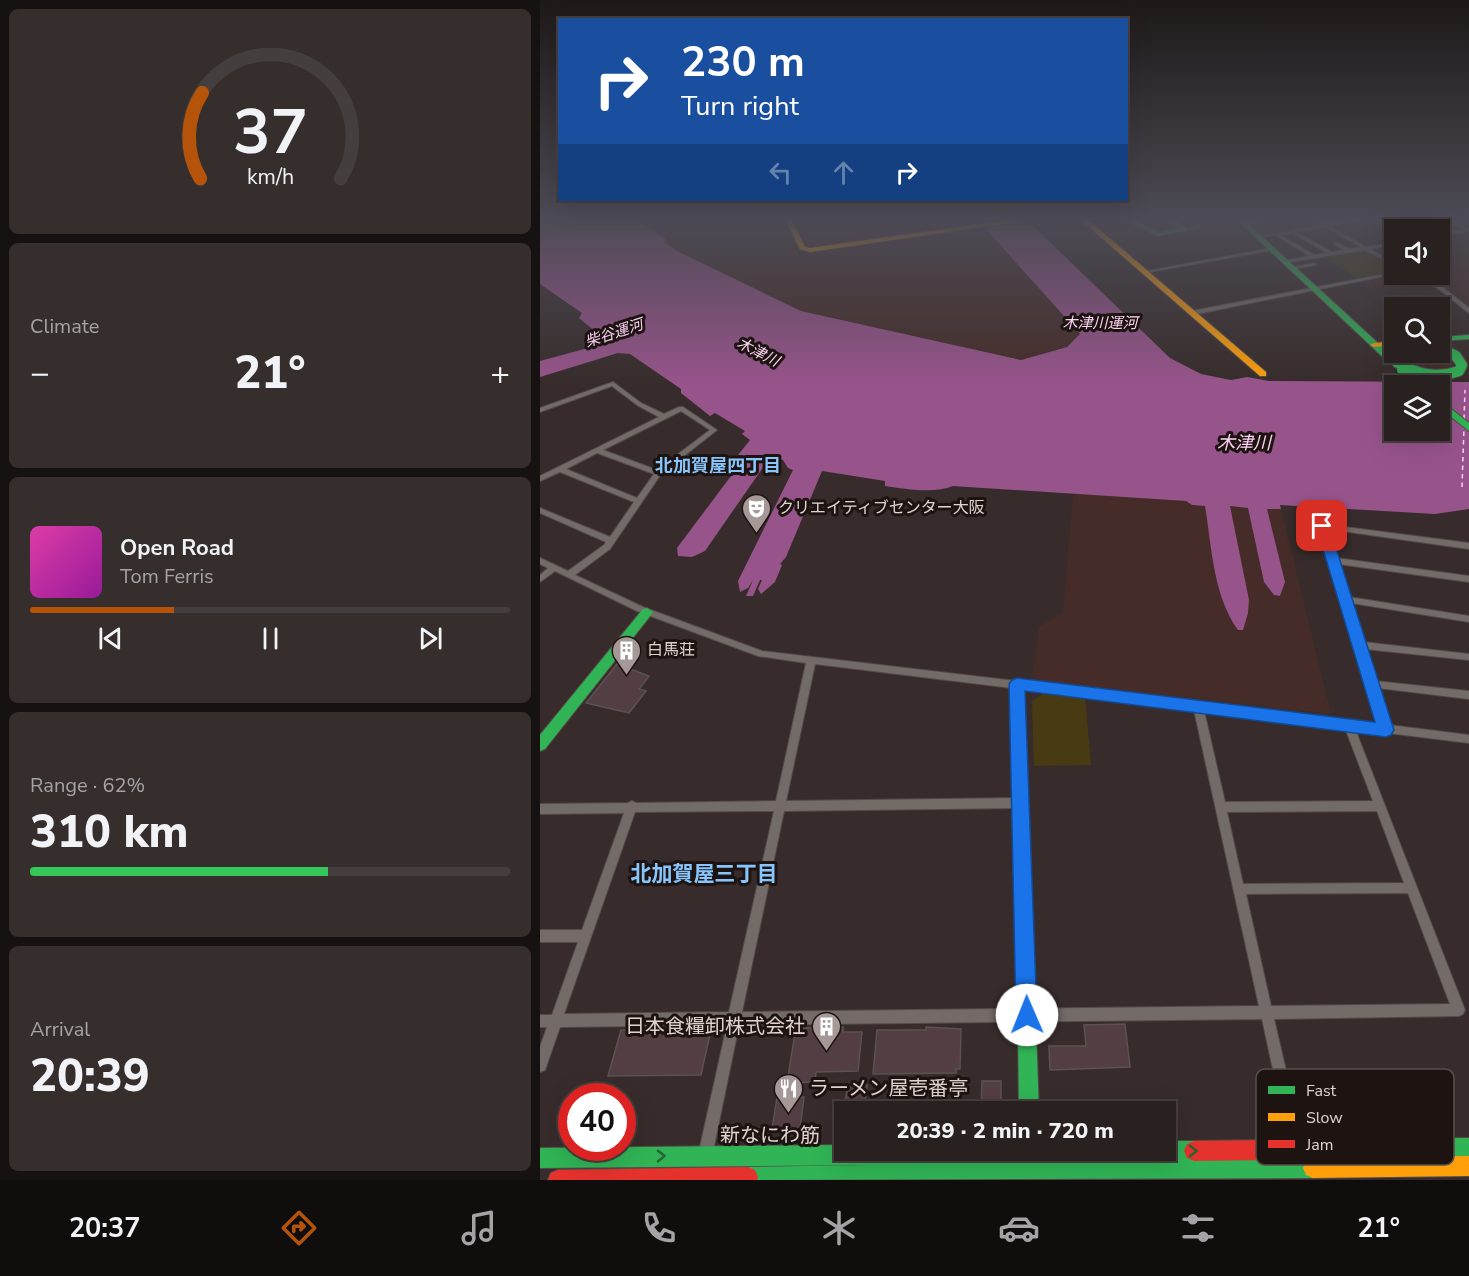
<!DOCTYPE html>
<html lang="en">
<head>
<meta charset="utf-8">
<style>
  :root { --surface:#292120; --page:#352e2d; --text:#f1f3f6; --muted:#a5a3a5; --line:#453e3e; --accent:#b45309 }
  body { margin:0; font-family:"Nunito Sans","Noto Sans JP",sans-serif; background:var(--page); color:var(--text); height:100vh; display:flex; flex-direction:column; font-size:22px; white-space:nowrap }
  * { box-sizing:border-box; margin:0 }
  p { font-size:20px; color:var(--muted) }
  .icon { flex:none; width:33px; height:33px; fill:none; stroke:currentColor; stroke-width:2; stroke-linecap:round; stroke-linejoin:round }
  .map { position:relative; flex:1; overflow:hidden }
  .sheet { display:flex; flex-direction:column; gap:9px; padding:9px; background:#171212; width:540px }
  .sheet>* { flex:none }
  .top-card { position:absolute; left:18px; top:18px; width:570px; height:183px; border-radius:0px; box-shadow:0 6px 24px #0002,0 0 0 2px var(--line); background:#1a4fa0; color:#fff; overflow:hidden }
  .controls { position:absolute; left:844px; top:219px; display:grid; gap:12px }
  .controls a { display:grid; place-items:center; width:66px; height:66px; border-radius:0px; background:var(--surface); box-shadow:0 6px 24px #0002,0 0 0 2px var(--line); font-size:30px }
  .speed { position:absolute; left:18px; top:1083px; display:flex; gap:12px; font-size:30px; font-weight:700; text-align:center }
  .speed>* { display:grid; place-content:center; width:78px; height:78px; border-radius:50%; background:var(--surface); box-shadow:0 6px 24px #0002,0 0 0 2px var(--line); line-height:1 }
  .speed .limit { border:9px solid #d22; background:#fff; color:#111 }
  .pin { position:absolute; display:grid; place-items:center; width:51px; height:51px; color:#fff; margin:-26px; border-radius:12px; box-shadow:0 3px 9px #0006 }
  .me { position:absolute; width:66px; margin:-33px; rotate:359deg; stroke-linejoin:round; filter:drop-shadow(0 0 4px #0008) }
  .turn { display:flex; align-items:center; gap:21px; height:126px; padding:0 24px; font-size:27px }
  .turn .icon { width:78px; height:78px; stroke-width:2.5 }
  .turn b { display:block; font-size:42px; line-height:51px }
  .lanes { display:flex; align-items:center; height:57px; padding:0 24px; background:#0003; justify-content:center; gap:30px; direction:ltr }
  .lanes .off { opacity:.35 }
  .big { font-size:45px; font-weight:800; line-height:1.1 }
  .sheet .tile { flex:1; display:flex; flex-direction:column; justify-content:center; gap:9px; min-width:0; padding:0 21px; border-radius:9px; background:var(--page) }
  .sheet .dial { align-items:center; gap:0 }
  .dial svg { height:156px; overflow:visible; fill:none; stroke:var(--line); stroke-width:7; stroke-linecap:round; text-anchor:middle }
  .dial text { fill:var(--text); stroke:none }
  .song { display:flex; align-items:center; gap:18px }
  .cover { width:72px; height:72px; border-radius:9px; background:linear-gradient(135deg,hsl(320 70% 55%),hsl(300 70% 35%)) }
  .played { height:6px; border-radius:3px; background:linear-gradient(90deg,var(--accent) 30%,var(--line) 30%) }
  .keys { display:flex; justify-content:space-around; direction:ltr }
  .heat { display:flex; justify-content:space-between; align-items:center; font-size:33px; direction:ltr }
  .charge { height:9px; border-radius:4px; background:linear-gradient(90deg,#34c759 62%,var(--line) 0) }
  .trip { position:absolute; left:294px; top:1101px; width:342px; height:60px; border-radius:0px; background:var(--surface); box-shadow:0 6px 24px #0002,0 0 0 2px var(--line); font-weight:800; line-height:60px; text-align:center }
  .menu { display:flex; height:96px; justify-content:space-around; align-items:center; background:#100d0d; color:var(--muted) }
  .menu .icon { width:42px; height:42px }
  .menu .selected { color:var(--accent) }
  .menu b { font-size:27px; color:var(--text) }
  main { display:flex; flex:1; min-height:0 }
  .map>svg:first-child { display:block }
  .built { fill:#452c28 }
  .green { fill:#483b14 }
  .water { fill:#97548b; fill-rule:evenodd }
  .lines { fill:none; stroke-linecap:round; stroke-linejoin:round }
  .ferry { stroke:#fad1f1; stroke-width:1.5; stroke-dasharray:4.5 4; stroke-linecap:butt }
  .building { fill:#523e43; stroke:#5b5252; stroke-width:1.5 }
  .street-casing { stroke:#544b48; stroke-width:2 }
  .fast-casing { stroke:#544b48; stroke-width:2 }
  .slow-casing { stroke:#544b48; stroke-width:2 }
  .jam-casing { stroke:#544b48; stroke-width:2 }
  .street { fill:#736b68; fill-rule:evenodd }
  .fast { fill:#30b455; fill-rule:evenodd }
  .slow { fill:#ff9f0a; fill-rule:evenodd }
  .jam { fill:#e5322d; fill-rule:evenodd }
  .fast-bridge-casing { stroke:#544b48; stroke-width:12; stroke-linecap:butt }
  .fast-bridge { stroke:#30b455; stroke-width:10 }
  .oneway { stroke:#266434 }
  .route { fill:#1a73e8; stroke:#114b97; stroke-width:1.5 }
  .labels { text-anchor:middle; dominant-baseline:central; stroke-width:6; stroke-linejoin:round; paint-order:stroke }
  .far-water-label { font-size:15px; font-style:italic; fill:#fad1f1; stroke:#1d1412 }
  .poi-label { font-size:16px; fill:#e0d2cf; stroke:#1d1412; text-anchor:start }
  .water-label { font-size:18px; font-style:italic; fill:#fad1f1; stroke:#1d1412 }
  .neighbourhood-label { font-size:18px; font-weight:bold; fill:#87c6fc; stroke:#1d1412 }
  .near-poi-label { font-size:20px; fill:#e0d2cf; stroke:#1d1412; text-anchor:end }
  .near-street-label { font-size:20px; fill:#e0d2cf; stroke:#1d1412 }
  .near-neighbourhood-label { font-size:21px; font-weight:bold; fill:#87c6fc; stroke:#1d1412 }
  .key { fill:#1d1412; stroke:#584d4b; stroke-width:1.5 }
  .key-label { font-size:16px; fill:#e0d2cf }
</style>
</head>
<body>
<main>
<section class="sheet">
<div class="tile dial"><svg viewBox="0 0 100 80">
<path d="M14 69A42 42 0 1 1 86 69"/>
<path d="M14 69A42 42 0 0 1 15 25" stroke="#b45309"/>
<text x="50" y="56" font-size="32" font-weight="700">37</text>
<text x="50" y="72" font-size="11">km/h</text>
</svg></div>
<div class="tile"><p>Climate</p>
<div class="heat"><a>−</a><b class="big">21°</b><a>+</a></div>
</div>
<div class="tile">
<div class="song"><i class="cover"></i><div><b>Open Road</b><p>Tom Ferris</p></div></div>
<div class="played"></div>
<div class="keys"><svg class="icon" aria-label="previous" viewBox="0 0 24 24"><path d="M18 5L8 12l10 7zM5 5v14"/></svg><svg class="icon" aria-label="pause" viewBox="0 0 24 24"><path d="M8 5v14M16 5v14"/></svg><svg class="icon" aria-label="next" viewBox="0 0 24 24"><path d="M6 5l10 7-10 7zM19 5v14"/></svg></div>
</div>
<div class="tile"><p>Range · 62%</p><b class="big">310 km</b><div class="charge"></div></div>
<div class="tile"><p>Arrival</p><b class="big">20:39</b></div>
</section>
<div class="map">
<svg width="929" height="1180" viewBox="0 0 929 1180">
  <rect width="100%" height="100%" fill="#372c2b"/>
  <path class="built" d="M 96,219 L 242,219 L 259,255 L 446,229 L 539,334 L 526,347 L 481,360 L 261,311 L 137,251 L 125,242 L 127,240 Z
    M 255,219 L 434,219 L 439,225 L 274,248 L 268,246 Z
    M 929,231 L 929,309 L 876,275 L 900,274 L 900,236 Z
    M 837,278 L 884,283 L 889,285 L 833,289 L 822,281 Z
    M 907,341 L 913,343 L 925,358 L 923,375 L 895,378 L 861,358 L 862,353 L 900,352 L 900,344 Z
    M 541,494 L 646,501 L 652,505 L 741,509 L 791,714 L 492,680 L 499,627 L 523,613 L 533,495 Z"/>
  <path class="green" d="M 826,250 L 855,267 L 855,272 L 819,279 L 782,257 Z
    M 504,693 L 545,697 L 551,765 L 494,766 L 492,701 Z"/>
  <path class="water" d="M 0,219 L 96,219 L 128,241 L 125,242 L 137,251 L 261,311 L 481,360 L 527,347 L 540,334 L 437,219 L 486,219 L 630,358 L 661,374 L 691,380 L 707,377 L 729,381 L 929,382 L 929,509 L 895,514 L 740,505 L 741,509 L 727,509 L 745,582 L 740,596 L 734,595 L 724,582 L 708,508 L 690,506 L 709,600 L 708,613 L 703,630 L 698,630 C 673,595 672,548 665,506 L 652,505 L 646,501 L 413,486 C 394,494 366,489 345,486 L 345,481 L 282,471 L 246,557 L 240,564 L 242,565 L 235,582 L 221,594 L 218,589 L 222,580 L 220,580 L 213,596 L 206,596 L 213,580 L 208,588 L 200,592 L 198,581 L 253,470 L 248,468 L 243,460 L 228,459 L 224,461 L 215,461 L 226,463 L 165,551 L 152,557 L 138,556 L 137,548 L 203,460 L 203,455 L 198,455 L 210,440 L 202,434 L 205,431 L 175,413 L 170,416 L 141,393 L 141,389 L 90,354 L 78,353 L 0,377 L 0,361 L 48,348 L 62,337 L 39,318 L 42,313 L 0,284 ZM 855,386 L 900,386 L 900,430 L 855,430 Z"/>
  <g class="lines">
    <path class="ferry" d="M 924,419 L 925,390
      M 922,487 L 924,427"/>
  </g>
  <path class="building" d="M 77,664 L 109,676 L 99,689 L 106,691 L 89,713 L 46,703 Z
    M 585,1024 L 590,1067 L 510,1070 L 509,1046 L 546,1046 L 544,1025 Z
    M 303,1027 L 303,1032 L 322,1032 L 318,1071 L 276,1072 L 275,1082 L 247,1083 L 255,1033 L 261,1033 L 262,1028 Z
    M 386,1027 L 421,1029 L 420,1069 L 416,1069 L 416,1073 L 333,1074 L 337,1030 L 386,1030 Z
    M 81,1030 L 171,1030 L 161,1075 L 68,1076 Z
    M 442,1081 L 461,1081 L 461,1112 L 441,1112 Z
    M 308,1085 L 327,1085 L 324,1112 L 303,1112 Z
    M 264,1097 L 260,1129 L 232,1129 L 237,1098 Z"/>
  <g class="lines">
    <defs>
      <path id="street" d="M 722,219 L 734,219 L 704,225 L 702,224 Z
        M 772,219 L 778,219 L 786,224 L 813,219 L 826,219 L 790,226 L 826,247 L 855,242 L 855,244 L 830,249 L 855,263 L 855,266 L 825,250 L 745,263 L 743,263 L 743,261 L 769,256 L 735,235 L 718,238 L 716,237 L 781,225 ZM 785,227 L 821,247 L 810,249 L 796,242 L 794,243 L 794,244 L 805,250 L 792,252 L 757,232 ZM 752,233 L 787,253 L 775,255 L 740,235 Z
        M 827,219 C 834,219 839,224 846,224 C 858,223 869,219 881,219 L 846,227 L 855,231 L 855,234 Z
        M 884,219 L 890,219 L 913,231 L 924,230 L 905,219 L 911,219 L 929,229 L 929,231 L 900,236 L 900,234 L 907,232 L 896,226 L 878,229 L 878,227 L 893,224 Z
        M 659,226 L 661,226 L 661,228 L 645,231 L 643,230 Z
        M 855,235 L 855,237 L 843,239 L 841,238 Z
        M 731,248 L 733,248 L 733,250 L 604,273 L 602,272 Z
        M 774,263 L 776,264 L 776,265 L 752,269 L 750,268 Z
        M 855,272 L 855,274 L 652,315 L 649,313 L 652,311 Z
        M 869,274 L 875,274 L 886,281 L 900,285 L 929,308 L 929,313 L 896,287 L 882,283 Z
        M 73,382 L 101,403 L 124,414 L 139,407 L 143,407 L 177,430 L 121,474 L 70,549 L 35,575 L 103,607 L 222,651 L 839,724 L 778,526 L 782,524 L 929,543 L 929,549 L 787,529 L 796,558 L 929,576 L 929,582 L 798,564 L 809,597 L 929,616 L 929,622 L 811,603 L 823,642 L 929,654 L 929,660 L 825,649 L 835,681 L 929,691 L 929,699 L 838,688 L 849,725 L 929,735 L 929,743 L 815,729 L 925,1010 L 923,1014 L 919,1016 L 734,1019 L 764,1148 L 762,1153 L 757,1155 L 752,1153 L 750,1148 L 722,1019 L 199,1025 L 172,1156 L 170,1161 L 165,1163 L 160,1161 L 158,1156 L 187,1025 L 20,1027 L 5,1070 L 0,1072 L 0,1047 L 7,1027 L 0,1027 L 0,1015 L 12,1015 L 38,942 L 0,942 L 0,930 L 42,930 L 84,813 L 0,814 L 0,804 L 88,803 L 92,801 L 96,803 L 236,801 L 266,663 L 218,656 L 97,611 L 15,571 L 0,582 L 0,575 L 8,568 L 0,564 L 0,558 L 28,571 L 64,545 L 66,542 L 0,513 L 0,508 L 70,537 L 94,502 L 20,472 L 0,481 L 0,476 L 119,417 L 97,405 L 72,386 L 0,412 L 0,408 ZM 141,411 L 170,430 L 117,470 L 63,450 ZM 57,453 L 114,474 L 97,498 L 26,469 ZM 275,664 L 654,710 L 719,1006 L 202,1012 L 244,811 L 481,808 L 485,806 L 486,803 L 485,800 L 481,798 L 246,801 ZM 664,711 L 805,728 L 833,801 L 685,802 ZM 234,811 L 189,1012 L 24,1014 L 95,812 ZM 837,811 L 864,883 L 703,884 L 687,812 ZM 868,893 L 910,1004 L 731,1006 L 706,894 Z"/>
      <path id="fast" d="M 584,219 L 593,219 L 619,232 L 639,229 L 627,219 L 635,219 L 648,230 L 618,236 Z
        M 696,219 L 703,219 L 851,355 L 871,367 L 871,371 L 865,371 L 845,359 Z
        M 929,335 L 929,339 L 900,341 L 900,337 Z
        M 900,400 L 929,423 L 929,431 L 900,408 Z
        M 107,608 L 113,612 L 111,615 L 5,749 L 0,751 L 0,735 L 103,609 Z
        M 487,1020 L 494,1022 L 496,1029 L 499,1112 L 479,1112 L 478,1029 L 480,1022 Z
        M 929,1138 L 929,1158 L 797,1159 L 790,1156 L 787,1149 L 790,1142 L 797,1139 Z
        M 626,1141 L 654,1141 L 661,1144 L 664,1151 L 661,1158 L 658,1159 L 773,1158 L 780,1161 L 783,1168 L 780,1175 L 773,1178 L 199,1180 L 198,1177 L 201,1170 L 208,1167 L 326,1165 L 0,1168 L 0,1148 L 304,1145 L 304,1150 L 626,1150 Z"/>
      <path id="slow" d="M 245,219 L 251,219 L 265,247 L 270,248 L 476,219 L 496,219 L 270,252 L 260,249 Z
        M 540,219 L 547,219 L 726,372 L 726,376 L 720,376 Z
        M 855,341 L 855,345 L 834,347 L 830,345 L 834,343 Z
        M 477,679 L 482,680 L 484,684 L 496,1029 L 494,1036 L 487,1038 L 480,1036 L 478,1029 L 470,684 L 472,680 Z
        M 929,1156 L 929,1176 L 773,1178 L 766,1175 L 763,1168 L 766,1161 L 773,1158 Z"/>
      <path id="jam" d="M 797,1139 L 804,1142 L 807,1149 L 804,1156 L 797,1159 L 654,1161 L 647,1158 L 644,1151 L 647,1144 L 654,1141 Z
        M 208,1167 L 215,1170 L 218,1177 L 217,1180 L 8,1180 L 11,1173 L 18,1170 Z"/>
    </defs>
    <use href="#street" class="street-casing"/>
    <use href="#fast" class="fast-casing"/>
    <use href="#slow" class="slow-casing"/>
    <use href="#jam" class="jam-casing"/>
    <use href="#street" class="street"/>
    <use href="#fast" class="fast"/>
    <use href="#slow" class="slow"/>
    <use href="#jam" class="jam"/>
    <defs>
      <path id="fast-bridge" d="M 856,362 C 877,374 896,379 919,371 L 922,365 L 916,356 L 900,348
        M 862,370 L 880,386"/>
    </defs>
    <use href="#fast-bridge" class="fast-bridge-casing"/>
    <use href="#fast-bridge" class="fast-bridge"/>
  </g>
  <defs><path id="oneway-chevron" d="M-2-3.5L2.5 0L-2 3.5" fill="none" stroke-width="1.6" stroke-linecap="round" stroke-linejoin="round" transform="scale(1.5)"/></defs>
  <g class="oneway">
    <use href="#oneway-chevron" transform="translate(653 1151) rotate(-1)"/>
    <use href="#oneway-chevron" transform="translate(121 1156) rotate(-1)"/>
  </g>
  <linearGradient id="sky" x2="0" y2="1"><stop stop-color="#1e1818"/><stop offset="0.57" stop-color="#4d4b55"/><stop offset="1" stop-color="#4d4b55" stop-opacity="0"/></linearGradient>
  <rect width="929" height="385" fill="url(#sky)"/>
  <path class="route" d="M 782,522 L 789,526 L 854,730 L 851,735 L 846,737 L 485,691 L 497,1015 L 494,1022 L 487,1025 L 479,1022 L 476,1015 L 469,684 L 472,680 L 477,678 L 835,722 L 776,526 Z"/>
  <defs>
    <symbol id="theatre-pin" viewBox="-11 -11 22 30"><path d="M0 17L-7.5 6A9.5 9.5 0 1 1 7.5 6Z" fill="#a59896" stroke="#1d1412"/><path d="M-5-5.5Q0-4 5-5.5V0Q5 5 0 6Q-5 5-5 0ZM-3.3-2.5H-1v1.5H-3.3ZM1-2.5H3.3v1.5H1ZM-2.8 1Q0 5.5 2.8 1Z" fill="#fff"/></symbol>
    <symbol id="building-pin" viewBox="-11 -11 22 30"><path d="M0 17L-7.5 6A9.5 9.5 0 1 1 7.5 6Z" fill="#a59896" stroke="#1d1412"/><path d="M-4-6H4V6H1V3H-1V6H-4ZM-2.5-4.3h1.7v1.8h-1.7ZM.8-4.3h1.7v1.8H.8ZM-2.5-1h1.7V.8h-1.7ZM.8-1h1.7V.8H.8Z" fill="#fff"/></symbol>
    <symbol id="restaurant-pin" viewBox="-11 -11 22 30"><path d="M0 17L-7.5 6A9.5 9.5 0 1 1 7.5 6Z" fill="#a59896" stroke="#1d1412"/><path d="M-5-6h1v4h1v-4h1v4h1v-4h1v5L-1.5 .5V6h-2V.5L-5-1ZM5-6V6H3V1.5H1.5Q1.5-4 5-6Z" fill="#fff"/></symbol>
  </defs>
  <g fill-rule="evenodd">
    <use href="#theatre-pin" x="200" y="492" width="33" height="45"/>
    <use href="#building-pin" x="70" y="634" width="33" height="45"/>
    <use href="#building-pin" x="270" y="1010" width="33" height="45"/>
    <use href="#restaurant-pin" x="232" y="1072" width="33" height="45"/>
  </g>
  <g class="labels">
    <g class="far-water-label">
      <text x="560" y="323">木津川運河</text>
      <text transform="translate(74 333) rotate(-18)">柴谷運河</text>
      <text transform="translate(218 352) rotate(27)">木津川</text>
    </g>
    <g class="poi-label">
      <text x="238" y="508">クリエイティブセンター大阪</text>
      <text x="107" y="650">白馬荘</text>
    </g>
    <g class="water-label">
      <text x="704" y="443">木津川</text>
    </g>
    <g class="neighbourhood-label">
      <text x="178" y="466">北加賀屋四丁目</text>
    </g>
    <g class="near-poi-label">
      <text x="265" y="1026">日本食糧卸株式会社</text>
      <text x="269" y="1088" text-anchor="start">ラーメン屋壱番亭</text>
    </g>
    <g class="near-street-label">
      <text x="230" y="1135">新なにわ筋</text>
    </g>
    <g class="near-neighbourhood-label">
      <text x="164" y="874">北加賀屋三丁目</text>
    </g>
  </g>
  <rect x="716" y="1069" width="198" height="96" rx="9" class="key"/>
  <rect x="728" y="1086" width="27" height="8" fill="#30b455"/>
  <rect x="728" y="1113" width="27" height="8" fill="#ff9f0a"/>
  <rect x="728" y="1140" width="27" height="8" fill="#e5322d"/>
  <g class="key-label">
    <text x="766" y="1096">Fast</text>
    <text x="766" y="1123">Slow</text>
    <text x="766" y="1150">Jam</text>
  </g>
</svg>
<div class="controls">
<a><svg class="icon" aria-label="sound" viewBox="0 0 24 24"><path d="M4 9h4l5-4v14l-5-4H4zM17 9q2 3 0 6"/></svg></a>
<a><svg class="icon" aria-label="search" viewBox="0 0 24 24"><circle cx="10" cy="10" r="6"/><path d="M15 15l6 6"/></svg></a>
<a><svg class="icon" aria-label="layers" viewBox="0 0 24 24"><path d="M12 4l9 5-9 5-9-5zM3 14l9 5 9-5"/></svg></a>
</div>
<div class="speed"><div class="limit">40</div></div>
<div class="pin" style="left:782px;top:526px;background:#d93025"><svg class="icon" aria-label="arrive" viewBox="0 0 24 24"><path d="M6 21V4h12l-3 4 3 4H6"/></svg></div>
<svg class="me" style="left:487px;top:1015px" viewBox="-20 -20 40 40"><circle r="19" fill="#fff"/><path d="M0-13L10 11 0 6-10 11z" fill="#1a73e8"/></svg>
<div class="trip">20:39 · 2 min · 720 m</div>
<div class="top-card">
<div class="turn"><svg class="icon" aria-label="right" viewBox="0 0 24 24"><path d="M7 20v-9h11M14 6l5 5-5 5"/></svg><div><b>230 m</b>Turn right</div></div>
<div class="lanes"><svg class="icon off" aria-label="left" viewBox="0 0 24 24"><path d="M17 20v-9H6M10 6l-5 5 5 5"/></svg><svg class="icon off" aria-label="ahead" viewBox="0 0 24 24"><path d="M12 20V5M6 11l6-6 6 6"/></svg><svg class="icon" aria-label="right" viewBox="0 0 24 24"><path d="M7 20v-9h11M14 6l5 5-5 5"/></svg></div>
</div>
</div>
</main>
<nav class="menu">
<b>20:37</b>
<svg class="icon selected" aria-label="directions" viewBox="0 0 24 24"><path d="M12 3l9 9-9 9-9-9zM9 14v-3h6M13 9l2 2-2 2"/></svg>
<svg class="icon" aria-label="music" viewBox="0 0 24 24"><path d="M9 18V5l10-2v13"/><circle cx="6" cy="18" r="3"/><circle cx="16" cy="16" r="3"/></svg>
<svg class="icon" aria-label="phone" viewBox="0 0 24 24"><path d="M5 4h4l2 5-3 2q2 4 5 5l2-3 5 2v4C11 20 4 13 5 4z"/></svg>
<svg class="icon" aria-label="climate" viewBox="0 0 24 24"><path d="M12 3v18M4 7l16 10M4 17L20 7"/></svg>
<svg class="icon" aria-label="car" viewBox="0 0 24 24"><path d="M5 17H2v-5l4-1 3-4h7l3 4 3 1v5h-3M9 17h6M6 11h13"/><circle cx="7" cy="17" r="2"/><circle cx="17" cy="17" r="2"/></svg>
<svg class="icon" aria-label="filters" viewBox="0 0 24 24"><path d="M4 7h16M4 17h16"/><circle cx="9" cy="7" r="2"/><circle cx="15" cy="17" r="2"/></svg>
<b>21°</b>
</nav>
</body>
</html>
